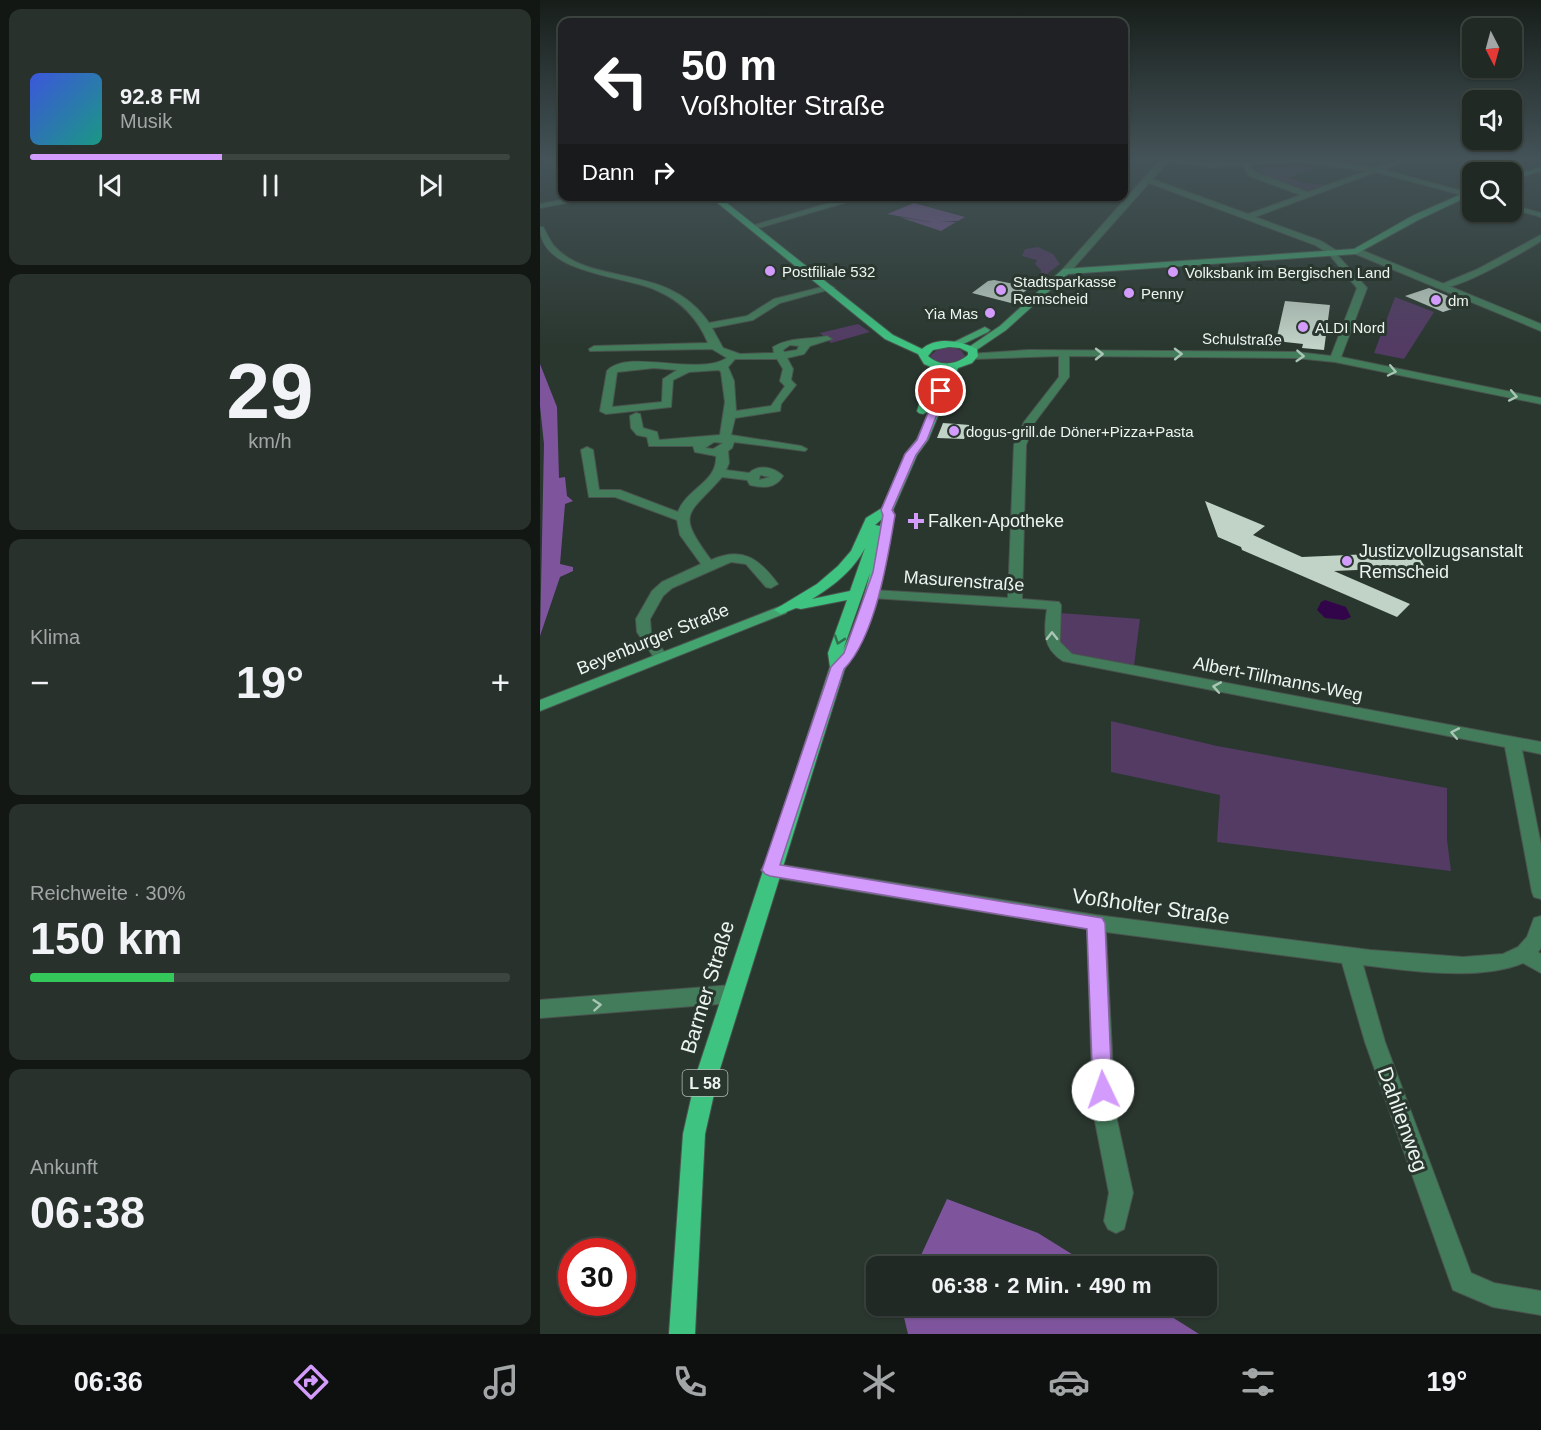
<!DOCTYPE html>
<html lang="de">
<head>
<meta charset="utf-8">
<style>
  :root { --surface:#202923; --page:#28312b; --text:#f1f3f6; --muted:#a2a6a6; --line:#3d4541; --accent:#d39cfc }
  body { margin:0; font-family:Arial,sans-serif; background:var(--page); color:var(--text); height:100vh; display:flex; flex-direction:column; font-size:22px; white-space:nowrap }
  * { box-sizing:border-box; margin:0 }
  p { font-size:20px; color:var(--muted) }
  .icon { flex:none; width:33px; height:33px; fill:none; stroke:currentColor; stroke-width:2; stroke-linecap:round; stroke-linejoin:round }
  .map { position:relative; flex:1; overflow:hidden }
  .sheet { display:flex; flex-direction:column; gap:9px; padding:9px; background:#121713; width:540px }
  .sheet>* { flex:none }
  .top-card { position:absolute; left:18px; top:18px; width:570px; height:183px; border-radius:12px; box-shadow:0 2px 4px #0004,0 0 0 2px var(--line); background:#202124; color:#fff; overflow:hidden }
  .needle { width:39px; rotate:174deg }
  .tools { position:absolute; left:922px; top:18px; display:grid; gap:12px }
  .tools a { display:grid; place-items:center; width:60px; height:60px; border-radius:12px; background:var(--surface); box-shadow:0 2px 4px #0004,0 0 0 2px var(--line); font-size:30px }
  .speed { position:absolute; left:18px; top:1238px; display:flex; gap:12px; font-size:30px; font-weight:700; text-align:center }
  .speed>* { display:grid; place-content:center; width:78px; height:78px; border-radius:50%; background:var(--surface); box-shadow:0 2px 4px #0004,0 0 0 2px var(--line); line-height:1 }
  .speed .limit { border:9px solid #d22; background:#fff; color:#111 }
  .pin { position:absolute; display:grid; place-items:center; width:51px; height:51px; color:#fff; margin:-26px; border:3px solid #fff; border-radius:50%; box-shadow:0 2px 6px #0007 }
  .me { position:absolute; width:66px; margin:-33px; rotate:357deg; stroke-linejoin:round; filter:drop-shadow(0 0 4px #0008) }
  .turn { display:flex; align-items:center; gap:21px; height:126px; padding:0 24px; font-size:27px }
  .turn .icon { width:78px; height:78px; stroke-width:2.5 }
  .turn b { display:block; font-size:42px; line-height:51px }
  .then { display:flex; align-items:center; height:57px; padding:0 24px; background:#0003; gap:12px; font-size:22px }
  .big { font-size:45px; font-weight:700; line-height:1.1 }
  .sheet .card { flex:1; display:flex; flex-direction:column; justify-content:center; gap:9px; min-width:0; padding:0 21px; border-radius:12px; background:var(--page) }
  .sheet .dial { align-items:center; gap:0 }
  .dial b { font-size:78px; line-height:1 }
  .song { display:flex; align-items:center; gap:18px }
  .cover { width:72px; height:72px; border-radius:9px; background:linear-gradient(135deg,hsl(230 70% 55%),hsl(170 70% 35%)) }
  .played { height:6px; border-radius:3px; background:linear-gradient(90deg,var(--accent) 40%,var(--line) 40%) }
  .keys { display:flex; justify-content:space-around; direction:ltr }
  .heat { display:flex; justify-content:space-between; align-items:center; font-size:33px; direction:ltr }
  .charge { height:9px; border-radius:4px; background:linear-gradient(90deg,#34c759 30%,var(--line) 0) }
  .trip { position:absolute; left:326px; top:1256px; width:351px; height:60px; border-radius:12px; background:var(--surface); box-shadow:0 2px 4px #0004,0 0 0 2px var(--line); font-weight:700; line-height:60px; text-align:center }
  .tabs { display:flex; height:96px; justify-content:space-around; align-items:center; background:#0d100e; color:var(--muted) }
  .tabs .icon { width:42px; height:42px }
  .tabs .on { color:var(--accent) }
  .tabs b { font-size:27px; color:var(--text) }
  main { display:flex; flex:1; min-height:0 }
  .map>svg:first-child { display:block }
  .green { fill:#533b64 }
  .forest { fill:#7e559c }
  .water { fill:#32054b }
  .building { fill:#c1d2c7 }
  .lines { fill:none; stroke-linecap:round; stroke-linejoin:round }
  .minor-casing { stroke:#49554e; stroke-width:2 }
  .tertiary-casing { stroke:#49554e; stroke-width:2 }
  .secondary-casing { stroke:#49554e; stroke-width:2 }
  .primary-casing { stroke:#49554e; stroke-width:2 }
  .minor { fill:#437c5b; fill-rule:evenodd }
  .tertiary { fill:#437c5b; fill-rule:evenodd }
  .secondary { fill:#43a470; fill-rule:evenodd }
  .primary { fill:#3ec380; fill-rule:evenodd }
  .oneway { stroke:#a9c5b4 }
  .oneway2 { stroke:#326f4f }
  .route { fill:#d39cfc; stroke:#8965a4; stroke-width:1.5 }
  .poi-dot { fill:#d39cfc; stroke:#2a372f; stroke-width:2 }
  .labels { text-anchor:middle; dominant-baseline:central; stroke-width:6; stroke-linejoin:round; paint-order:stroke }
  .far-poi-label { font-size:15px; fill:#edf5f0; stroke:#2a372f; text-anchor:start }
  .far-street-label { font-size:15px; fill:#edf5f0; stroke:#2a372f }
  .shield { fill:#2a372f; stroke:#b2bcb6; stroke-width:1.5 }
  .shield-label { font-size:16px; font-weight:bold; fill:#edf5f0 }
  .poi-label { font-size:18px; fill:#edf5f0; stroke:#2a372f; text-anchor:start }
  .street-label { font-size:18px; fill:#edf5f0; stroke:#2a372f }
  .near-street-label { font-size:21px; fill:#edf5f0; stroke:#2a372f }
</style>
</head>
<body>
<main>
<section class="sheet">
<div class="card">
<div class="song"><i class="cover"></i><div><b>92.8 FM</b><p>Musik</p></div></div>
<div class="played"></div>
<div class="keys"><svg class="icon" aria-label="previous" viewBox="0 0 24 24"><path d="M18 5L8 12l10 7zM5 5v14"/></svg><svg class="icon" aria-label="pause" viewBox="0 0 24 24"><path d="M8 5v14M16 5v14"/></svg><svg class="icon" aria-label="next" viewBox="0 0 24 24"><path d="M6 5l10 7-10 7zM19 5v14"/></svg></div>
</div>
<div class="card dial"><b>29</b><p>km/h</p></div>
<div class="card"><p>Klima</p>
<div class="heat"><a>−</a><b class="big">19°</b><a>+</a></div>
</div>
<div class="card"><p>Reichweite · 30%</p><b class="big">150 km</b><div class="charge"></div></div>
<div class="card"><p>Ankunft</p><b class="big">06:38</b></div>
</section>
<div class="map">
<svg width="1001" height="1334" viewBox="0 0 1001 1334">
  <rect width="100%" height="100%" fill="#2a372f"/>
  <path class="green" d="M 748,162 L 788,164 L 749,178 L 764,183 L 786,185 L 767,190 L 726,176 L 714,169 L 719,165 Z
    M 498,247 L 513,254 L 520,264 L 504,276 L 500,275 L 501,270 L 495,264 L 497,260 L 482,256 L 485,249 Z
    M 855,297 L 894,312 L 864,359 L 834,353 Z
    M 318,324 L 330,332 L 291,343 L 280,333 Z
    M 410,347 L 421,350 L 425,356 C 416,365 399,366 390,356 L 398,349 Z
    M 520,613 L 600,619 L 594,666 C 575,663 520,661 518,637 C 517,629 520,620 520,613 Z
    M 571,721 L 677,746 L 907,788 L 907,840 L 911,871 L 677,842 L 680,795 L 571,772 Z"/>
  <path class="forest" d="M 374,203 L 425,217 L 418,221 L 400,221 L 416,222 L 401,231 L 359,217 L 389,222 L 391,222 L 347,214 Z
    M 0,364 L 17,407 L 19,478 L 25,477 L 27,496 L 33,501 L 25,504 L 20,564 L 33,567 L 33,571 L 20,577 L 0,636 L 4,444 L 0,406 Z
    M 407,1199 L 498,1233 L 551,1266 L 376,1266 Z
    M 361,1305 L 613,1305 L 659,1334 L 368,1334 Z"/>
  <path class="water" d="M 785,600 L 806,607 L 811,617 L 804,620 L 785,618 L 777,610 L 781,602 Z"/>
  <path class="building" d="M 454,280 L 490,287 L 471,303 L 432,293 L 448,281 Z
    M 889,288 L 927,304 L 903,312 L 865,296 Z
    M 745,301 L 790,305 L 784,350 L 762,348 L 763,344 L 736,341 Z
    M 403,423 L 430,425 L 424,439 L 397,438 Z
    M 665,501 L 725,526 L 713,535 L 762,557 L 876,552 L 885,567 L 794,571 L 870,604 L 857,617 L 702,550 L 701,547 L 678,537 Z"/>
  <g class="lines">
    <defs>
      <path id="minor" d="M 621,159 L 673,163 L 768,159 L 835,168 L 860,159 L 869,159 L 844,170 L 933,194 L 933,198 L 836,172 L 715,217 L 781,241 L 799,252 L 798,256 L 827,288 L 801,357 L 1001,398 L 1001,404 L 795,362 L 756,358 L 529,356 L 529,377 L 495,422 L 486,445 L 482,599 L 519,602 L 521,605 L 520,642 L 532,654 L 1001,742 L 1001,754 L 982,750 L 1001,845 L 1001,899 L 994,897 L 992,892 L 965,747 L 523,661 C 502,648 504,631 507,609 L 332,598 L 325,594 L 332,590 L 468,598 L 474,445 L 484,422 L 519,377 L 519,356 L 433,359 L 429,358 L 429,354 L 489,350 L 756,352 L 791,356 L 817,288 L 788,253 L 775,245 L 609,183 L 529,273 L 523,273 L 523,269 ZM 628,162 L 673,167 L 702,165 L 709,176 L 761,195 L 708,214 L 612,179 ZM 756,162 L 827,171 L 768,192 L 715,172 L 709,165 Z
        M 42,196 L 63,196 L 0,208 L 0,204 Z
        M 313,196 L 328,196 L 215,229 L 208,227 Z
        M 452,196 L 475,196 L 487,200 L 483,202 Z
        M 972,205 L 1001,213 L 1001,217 L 972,209 Z
        M 0,227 L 3,227 C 7,233 10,242 15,247 C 52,287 128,262 169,323 L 207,316 L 234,299 L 290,285 L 295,288 L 240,303 L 213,320 L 172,328 L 183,348 L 200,354 L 234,353 L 233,347 C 249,337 267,340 287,336 L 292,339 L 270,346 L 264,354 L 247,358 L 253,369 L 251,380 L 256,385 L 241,404 L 240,411 L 195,418 L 191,435 L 261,446 L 267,449 L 265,451 L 194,442 L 192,448 L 188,451 L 189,463 L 186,470 L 209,473 C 219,464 234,467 243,476 C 235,489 223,488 210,485 L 207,480 L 182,477 C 148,516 135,511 171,560 C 203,546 219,559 238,584 L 231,588 L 226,587 L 206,564 L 191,562 L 132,588 L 123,596 L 110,619 L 111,632 L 127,656 L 125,659 L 115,659 L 97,632 L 96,619 L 112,591 L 122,582 L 161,564 L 140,535 L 137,520 L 75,497 L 49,497 L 41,450 L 47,447 L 53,450 L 59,490 L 80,490 L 138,512 C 146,489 178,482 176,456 L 155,452 L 153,446 L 109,446 L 107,437 L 97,435 L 91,428 L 90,416 L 96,413 L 100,414 L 103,428 L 117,432 L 119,440 L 180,435 L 185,402 L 181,372 L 179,370 L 149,372 L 133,380 L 131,407 L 66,414 L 60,411 L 67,371 C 88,348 156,377 187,358 L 172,349 L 50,351 L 49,349 L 54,346 L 168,343 C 158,319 143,302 118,291 C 86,275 0,275 0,227 ZM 250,345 L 259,346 L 257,350 L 244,352 L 243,350 ZM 195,359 L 237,359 L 243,369 L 240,381 L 245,386 L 231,406 L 196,411 L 194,381 L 188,367 ZM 114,368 L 137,370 L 123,379 L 122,402 L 72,407 L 77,372 ZM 174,442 L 183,443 L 173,449 L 165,448 ZM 220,475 L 230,477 L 219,480 Z
        M 1001,235 L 1001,241 C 985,251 909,296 895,287 L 938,269 Z
        M 230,863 L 556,915 L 830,950 L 923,957 L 963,954 L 978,947 L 987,937 L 994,918 L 1001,916 L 1001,948 L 998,952 L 1001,954 L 1001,973 L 983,963 C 941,981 869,971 823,965 L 845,1042 L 931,1273 L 954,1283 L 1001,1291 L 1001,1315 L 953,1307 L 913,1290 L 825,1042 L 802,963 L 566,932 L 575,1111 L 593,1193 L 584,1229 L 576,1233 L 568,1229 L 564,1221 L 569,1193 L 553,1111 L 547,929 L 230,877 L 224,875 L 221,870 L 224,865 Z
        M 192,985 L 199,988 L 202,994 L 199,1000 L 192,1003 L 0,1018 L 0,1000 Z"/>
      <path id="tertiary" d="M 813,249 L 819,249 L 1001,324 L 1001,331 L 813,253 Z"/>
      <path id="secondary" d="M 1001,167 L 1001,171 L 972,180 L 972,176 Z
        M 933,189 L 933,194 L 878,220 L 816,254 L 528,274 L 466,330 L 435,351 L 426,349 L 460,326 L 523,269 L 814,249 L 872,216 Z
        M 445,327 L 450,330 L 448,332 L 419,346 L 410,344 Z
        M 241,606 L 248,610 L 246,613 L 0,711 L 0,700 Z"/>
      <path id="primary" d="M 169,196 L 178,196 L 353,335 L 382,349 C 397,336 421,341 437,349 L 438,356 L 432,363 L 418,368 L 388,440 L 377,455 L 353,510 L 355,515 C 344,568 340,624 305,668 L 179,1072 L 165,1134 L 155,1334 L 129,1334 L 143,1134 L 157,1072 L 290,667 L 288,653 L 307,600 L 261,609 L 256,608 L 241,614 L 234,610 L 277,584 L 298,566 L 311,551 L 326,518 L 342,508 L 365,454 L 377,439 L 407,370 L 401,369 L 389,411 L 383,414 L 379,413 L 377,411 L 391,367 L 384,364 L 378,354 L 345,339 ZM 409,347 L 420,348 L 428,352 L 428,355 C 416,365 400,367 388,356 L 393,350 ZM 342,519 L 340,526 L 335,525 ZM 325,548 L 310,591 L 272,599 C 292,587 314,570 325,548 ZM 330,573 L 319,616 L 303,650 Z"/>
    </defs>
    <use href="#minor" class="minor-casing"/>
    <use href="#tertiary" class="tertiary-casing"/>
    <use href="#secondary" class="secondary-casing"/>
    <use href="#primary" class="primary-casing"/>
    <use href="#minor" class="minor"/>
    <use href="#tertiary" class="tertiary"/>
    <use href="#secondary" class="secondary"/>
    <use href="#primary" class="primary"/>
  </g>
  <defs><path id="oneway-chevron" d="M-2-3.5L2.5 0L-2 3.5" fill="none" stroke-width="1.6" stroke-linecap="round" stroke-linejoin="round" transform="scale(1.5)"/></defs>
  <g class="oneway">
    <use href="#oneway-chevron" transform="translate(559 354)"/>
    <use href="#oneway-chevron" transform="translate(638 354) rotate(-1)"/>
    <use href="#oneway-chevron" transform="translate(760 356) rotate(4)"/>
    <use href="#oneway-chevron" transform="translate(852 371) rotate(12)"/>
    <use href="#oneway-chevron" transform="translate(973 396) rotate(11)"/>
    <use href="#oneway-chevron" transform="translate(512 636) rotate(-91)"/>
    <use href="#oneway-chevron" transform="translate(677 687) rotate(-170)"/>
    <use href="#oneway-chevron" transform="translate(915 733) rotate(-169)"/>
    <use href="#oneway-chevron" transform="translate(57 1005) rotate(-5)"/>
  </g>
  <use class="oneway2" href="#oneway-chevron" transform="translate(299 640) rotate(109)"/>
  <linearGradient id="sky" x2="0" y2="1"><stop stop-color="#171e1a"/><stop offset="0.46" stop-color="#445358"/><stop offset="1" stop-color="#445358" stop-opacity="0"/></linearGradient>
  <rect width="1001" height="346" fill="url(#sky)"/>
  <path class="route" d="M 401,388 L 406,391 L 387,440 L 376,455 L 352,510 L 355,515 C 348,558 335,638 304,669 L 240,865 L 562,918 L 565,923 L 572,1090 L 570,1096 L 563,1099 L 556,1096 L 553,1090 L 547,929 L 230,876 L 225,874 L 222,870 L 291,667 L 304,653 L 333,572 L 343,515 L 341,510 L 365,454 L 377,440 L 397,391 Z"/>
  <g class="poi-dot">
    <circle cx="230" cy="271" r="6"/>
    <circle cx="633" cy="272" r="6"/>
    <circle cx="461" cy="290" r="6"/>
    <circle cx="589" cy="293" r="6"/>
    <circle cx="896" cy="300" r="6"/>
    <circle cx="450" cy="313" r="6"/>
    <circle cx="763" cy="327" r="6"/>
    <circle cx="414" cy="431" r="6"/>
    <path d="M373 512h6v6h6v6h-6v6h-6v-6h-6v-6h6z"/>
    <circle cx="807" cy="561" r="6"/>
  </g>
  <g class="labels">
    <g class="far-poi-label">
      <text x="242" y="271">Postfiliale 532</text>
      <text x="645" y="272">Volksbank im Bergischen Land</text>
      <text x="473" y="281">Stadtsparkasse<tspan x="473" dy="17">Remscheid</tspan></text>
      <text x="601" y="293">Penny</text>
      <text x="908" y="300">dm</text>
      <text x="438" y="313" text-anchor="end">Yia Mas</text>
      <text x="775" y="327">ALDI Nord</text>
      <text x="426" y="431">dogus-grill.de Döner+Pizza+Pasta</text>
    </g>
    <g class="far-street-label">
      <text transform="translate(702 339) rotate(1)">Schulstraße</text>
    </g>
    <rect class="shield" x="142.5" y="1070" width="45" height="26" rx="4.5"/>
    <g class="shield-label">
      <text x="165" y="1083">L 58</text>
    </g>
    <g class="poi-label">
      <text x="388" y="521">Falken-Apotheke</text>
      <text x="819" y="551">Justizvollzugsanstalt<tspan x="819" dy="21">Remscheid</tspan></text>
    </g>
    <g class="street-label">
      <text transform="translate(424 581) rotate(4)">Masurenstraße</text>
      <text transform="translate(113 639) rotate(-22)">Beyenburger Straße</text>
      <text transform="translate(738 679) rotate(11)">Albert-Tillmanns-Weg</text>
    </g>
    <g class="near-street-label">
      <text transform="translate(611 906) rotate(8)">Voßholter Straße</text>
      <text transform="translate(167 987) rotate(-73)">Barmer Straße</text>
      <text transform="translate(863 1119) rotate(70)">Dahlienweg</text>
    </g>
  </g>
</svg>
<div class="tools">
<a><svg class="needle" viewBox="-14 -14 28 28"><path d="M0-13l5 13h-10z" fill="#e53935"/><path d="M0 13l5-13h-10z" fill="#a2a6a6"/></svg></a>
<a><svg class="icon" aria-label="sound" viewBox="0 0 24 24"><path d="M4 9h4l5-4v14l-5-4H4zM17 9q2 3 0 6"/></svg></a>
<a><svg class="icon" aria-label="search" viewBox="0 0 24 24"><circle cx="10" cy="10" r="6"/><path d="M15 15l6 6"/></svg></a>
</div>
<div class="speed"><div class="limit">30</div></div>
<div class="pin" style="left:401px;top:391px;background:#d93025"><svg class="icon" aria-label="arrive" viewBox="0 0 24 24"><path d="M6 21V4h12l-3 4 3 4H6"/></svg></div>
<svg class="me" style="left:563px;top:1090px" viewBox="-20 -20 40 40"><circle r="19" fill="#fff"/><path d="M0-13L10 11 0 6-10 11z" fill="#d39cfc"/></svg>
<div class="trip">06:38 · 2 Min. · 490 m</div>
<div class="top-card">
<div class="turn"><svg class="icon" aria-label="left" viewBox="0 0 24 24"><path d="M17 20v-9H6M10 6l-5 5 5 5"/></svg><div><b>50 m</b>Voßholter Straße</div></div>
<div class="then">Dann<svg class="icon" aria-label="right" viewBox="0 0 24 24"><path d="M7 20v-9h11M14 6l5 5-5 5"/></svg></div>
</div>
</div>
</main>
<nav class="tabs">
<b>06:36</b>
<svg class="icon on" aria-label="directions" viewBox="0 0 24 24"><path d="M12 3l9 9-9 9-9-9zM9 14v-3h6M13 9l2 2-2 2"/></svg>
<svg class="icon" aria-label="music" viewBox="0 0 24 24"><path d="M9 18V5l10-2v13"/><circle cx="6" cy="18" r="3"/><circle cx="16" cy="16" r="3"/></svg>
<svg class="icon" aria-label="phone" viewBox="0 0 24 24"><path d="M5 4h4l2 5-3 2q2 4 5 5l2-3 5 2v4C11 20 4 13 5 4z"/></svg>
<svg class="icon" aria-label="climate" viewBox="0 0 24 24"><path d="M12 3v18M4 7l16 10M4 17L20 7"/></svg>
<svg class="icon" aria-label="car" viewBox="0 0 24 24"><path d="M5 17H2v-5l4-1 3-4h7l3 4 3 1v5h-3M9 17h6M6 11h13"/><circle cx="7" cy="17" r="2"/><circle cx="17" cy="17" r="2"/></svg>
<svg class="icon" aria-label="filters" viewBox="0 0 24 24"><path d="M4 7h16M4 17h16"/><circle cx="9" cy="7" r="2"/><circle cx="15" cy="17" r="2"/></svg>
<b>19°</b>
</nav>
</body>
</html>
